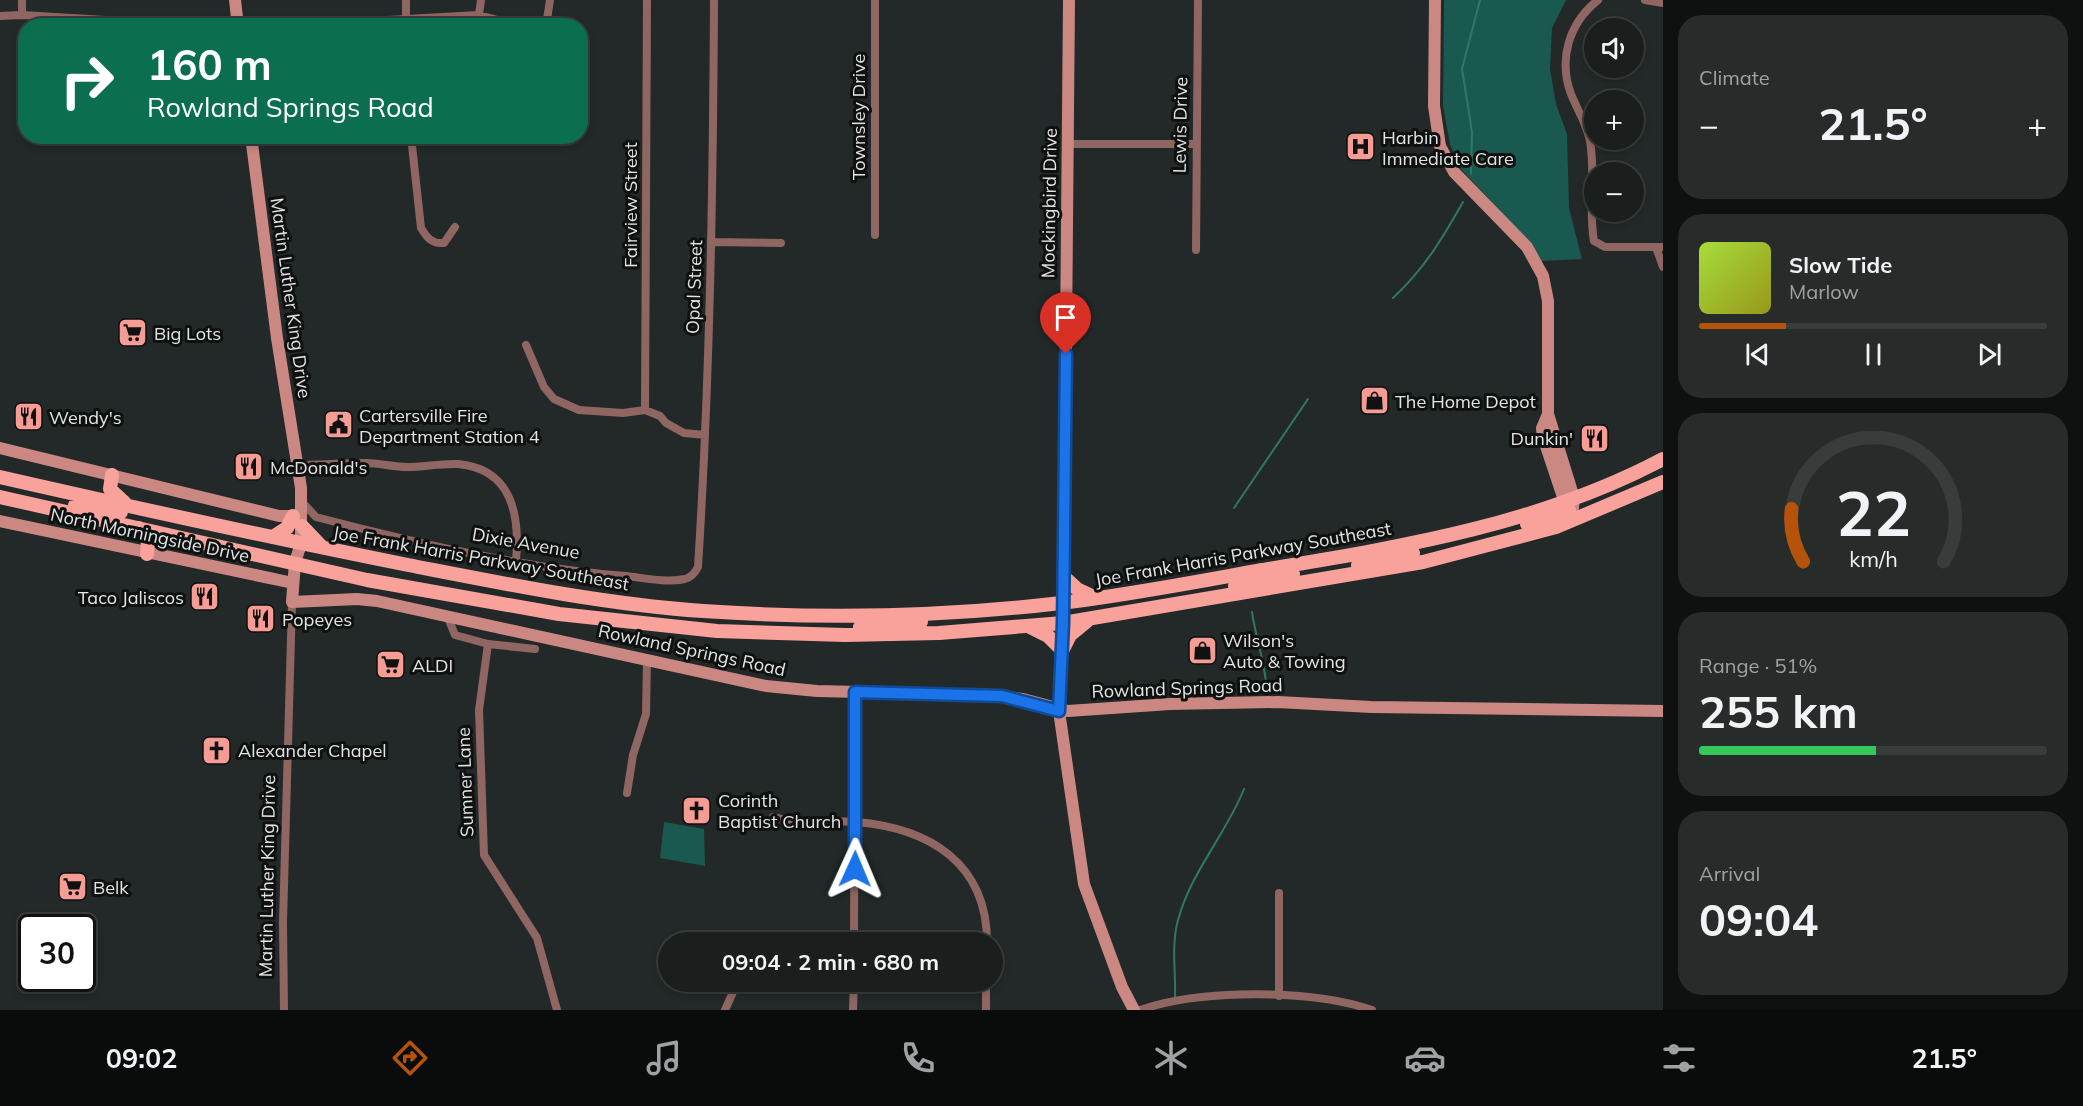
<!DOCTYPE html>
<html lang="en">
<head>
<meta charset="utf-8">
<style>
  :root { --surface:#1a1f1e; --page:#272c2b; --text:#f1f3f6; --muted:#9fa2a4; --line:#383d3c; --accent:#b45309 }
  body { margin:0; font-family:Mulish,sans-serif; background:var(--page); color:var(--text); height:100vh; display:flex; flex-direction:column; font-size:22px; white-space:nowrap }
  * { box-sizing:border-box; margin:0 }
  p { font-size:20px; color:var(--muted) }
  .icon { flex:none; width:33px; height:33px; fill:none; stroke:currentColor; stroke-width:2; stroke-linecap:round; stroke-linejoin:round }
  .map { position:relative; flex:1; overflow:hidden }
  .drawer { display:flex; flex-direction:column; gap:15px; padding:15px; background:#0e1110; width:420px }
  .drawer>* { flex:none }
  .guide { position:absolute; left:18px; top:18px; width:570px; height:126px; border-radius:24px; box-shadow:0 3px 9px #0003,0 0 0 2px var(--line); background:#0b6e4f; color:#fff; overflow:hidden }
  .buttons { position:absolute; left:1584px; top:18px; display:grid; gap:12px }
  .buttons a { display:grid; place-items:center; width:60px; height:60px; border-radius:50%; background:var(--surface); box-shadow:0 3px 9px #0003,0 0 0 2px var(--line); font-size:30px }
  .speed { position:absolute; left:18px; top:914px; display:flex; gap:12px; font-size:30px; font-weight:700; text-align:center }
  .speed>* { display:grid; place-content:center; width:78px; height:78px; border-radius:50%; background:var(--surface); box-shadow:0 3px 9px #0003,0 0 0 2px var(--line); line-height:1 }
  .speed .limit { border:3px solid #111; border-radius:9px; background:#fff; color:#111 }
  .pin { position:absolute; display:grid; place-items:center; width:51px; height:51px; color:#fff; margin:-62px -26px; border-radius:50% 50% 50% 0; rotate:-45deg; box-shadow:0 0 6px #0007 }
  .pin .icon { rotate:45deg }
  .me { position:absolute; width:66px; margin:-33px; rotate:1deg; stroke-linejoin:round; filter:drop-shadow(0 0 4px #0008) }
  .turn { display:flex; align-items:center; gap:21px; height:126px; padding:0 30px; font-size:27px }
  .turn .icon { width:78px; height:78px; stroke-width:2.5 }
  .turn b { display:block; font-size:42px; line-height:51px }
  .big { font-size:45px; font-weight:700; line-height:1.1 }
  .drawer .widget { flex:1; display:flex; flex-direction:column; justify-content:center; gap:9px; min-width:0; padding:0 21px; border-radius:24px; background:var(--page) }
  .drawer .dial { align-items:center; gap:0 }
  .dial svg { height:156px; overflow:visible; fill:none; stroke:var(--line); stroke-width:7; stroke-linecap:round; text-anchor:middle }
  .dial text { fill:var(--text); stroke:none }
  .song { display:flex; align-items:center; gap:18px }
  .cover { width:72px; height:72px; border-radius:9px; background:linear-gradient(135deg,hsl(80 70% 55%),hsl(60 70% 35%)) }
  .played { height:6px; border-radius:3px; background:linear-gradient(90deg,var(--accent) 25%,var(--line) 25%) }
  .keys { display:flex; justify-content:space-around; direction:ltr }
  .heat { display:flex; justify-content:space-between; align-items:center; font-size:33px; direction:ltr }
  .charge { height:9px; border-radius:4px; background:linear-gradient(90deg,#34c759 51%,var(--line) 0) }
  .trip { position:absolute; left:658px; top:932px; width:345px; height:60px; border-radius:30px; background:var(--surface); box-shadow:0 3px 9px #0003,0 0 0 2px var(--line); font-weight:700; line-height:60px; text-align:center }
  .menu { display:flex; height:96px; justify-content:space-around; align-items:center; background:#0a0c0c; color:var(--muted) }
  .menu .icon { width:42px; height:42px }
  .menu .current { color:var(--accent) }
  .menu b { font-size:27px; color:var(--text) }
  main { display:flex; flex:1; min-height:0 }
  .map>svg:first-child { display:block }
  .green { fill:#1a594f }
  .lines { fill:none; stroke-linecap:round; stroke-linejoin:round }
  .stream { stroke:#30776a; stroke-width:2 }
  .street { stroke:#906662; stroke-width:8 }
  .secondary { stroke:#cb8883; stroke-width:12 }
  .primary { stroke:#f9a29c; stroke-width:14 }
  .route-casing { stroke:#114b97; stroke-width:15 }
  .route { stroke:#1a73e8; stroke-width:10 }
  .labels { text-anchor:middle; dominant-baseline:central; stroke-width:6; stroke-linejoin:round; paint-order:stroke }
  .street-label { font-size:18px; fill:#e1e5e4; stroke:#0e1110 }
  .poi-label { font-size:18px; fill:#e1e5e4; stroke:#0e1110; text-anchor:start }
</style>
</head>
<body>
<main>
<div class="map">
<svg width="1663" height="1010" viewBox="0 0 1663 1010">
  <rect width="100%" height="100%" fill="#222928"/>
  <path class="green" d="M 1444,0 L 1566,0 L 1552,28 L 1550,69 L 1556,104 L 1567,134 L 1569,208 L 1582,259 L 1541,261 L 1530,243 L 1459,167 L 1450,144 L 1443,106 Z
    M 664,822 L 704,829 L 705,866 L 660,858 Z"/>
  <g class="lines">
    <path class="stream" d="M 1471,174 L 1472,132 L 1462,69 L 1480,0
      M 1393,298 C 1425,268 1442,239 1463,202
      M 1234,508 L 1308,399
      M 1252,612 C 1256,640 1266,665 1267,693
      M 1175,998 C 1176,973 1171,945 1178,920 C 1191,872 1226,834 1244,789"/>
    <path class="street" d="M 22,0 L 22,15
      M 875,0 L 875,235
      M 1598,0 C 1569,23 1558,59 1571,94 C 1577,109 1587,125 1590,141 C 1596,174 1588,208 1594,241 L 1605,247 L 1663,247
      M 1645,0 L 1663,3
      M 479,15 L 481,0
      M 0,16 L 22,15 L 205,26
      M 406,19 L 406,0
      M 279,26 L 479,15 L 520,26
      M 546,26 L 550,0
      M 411,136 L 421,228 C 427,238 432,244 444,243 L 455,227
      M 1067,144 L 1196,144
      M 712,242 L 781,243
      M 1656,247 L 1663,267
      M 1196,250 L 1198,0
      M 526,345 L 544,387 L 554,399 L 579,410 L 623,413 L 645,410 L 660,416 L 666,423 L 684,433 L 705,435
      M 645,410 L 647,0
      M 296,465 C 320,465 343,463 366,463 C 380,463 393,467 407,467 C 424,467 441,463 458,464 C 513,469 520,516 516,561
      M 302,502 L 316,517 C 416,543 523,568 626,576 C 644,578 667,583 685,579 C 692,577 695,573 698,567 C 710,378 713,189 714,0
      M 448,618 L 455,635 L 488,644 L 479,710 L 484,855 L 537,938 L 557,1010
      M 488,644 L 535,649
      M 627,793 L 633,755 L 646,714 L 647,659
      M 773,817 C 800,824 828,820 856,822 C 928,828 987,862 987,942
      M 1279,893 L 1279,996
      M 786,942 L 854,939
      M 854,942 L 855,692
      M 284,1010 L 283,922 L 292,602
      M 725,1010 L 738,981
      M 853,1010 L 854,981
      M 986,1010 L 986,981
      M 1140,1010 C 1200,989 1312,989 1372,1010"/>
    <path class="secondary" d="M 235,0 L 238,26
      M 1069,0 L 1064,561 L 1059,711 L 1084,884 L 1122,987 L 1134,1010
      M 1435,0 L 1434,106 L 1440,146 L 1454,172 L 1527,247 L 1543,276 L 1548,301 L 1548,414 L 1574,498 L 1573,508
      M 251,136 L 277,338 L 301,488 L 301,544 L 295,562 L 292,602 L 357,599 L 377,601 L 766,686 L 817,691 L 989,695 L 1023,699 L 1068,711 L 1170,704 L 1278,702 L 1371,707 L 1663,711
      M 1548,414 L 1542,428 L 1543,437 L 1567,509
      M 0,448 L 279,516 L 293,516
      M 0,521 L 293,583"/>
    <path class="primary" d="M 112,475 L 110,489 L 125,503
      M 0,477 C 136,508 272,538 408,565 C 506,584 603,604 703,611 C 822,619 942,617 1061,603 C 1128,595 1195,582 1262,570 C 1400,547 1539,525 1663,459
      M 0,497 L 367,580 L 559,614 L 717,631 L 845,635 L 939,633 L 1063,623 L 1423,562 L 1556,527 L 1663,482
      M 75,505 L 121,512
      M 1527,524 L 1569,510
      M 302,526 L 322,547
      M 139,528 L 148,540 L 147,554
      M 273,537 L 287,528 L 293,516
      M 1358,565 L 1413,553
      M 1064,577 L 1077,589 L 1096,598
      M 1235,586 L 1293,574
      M 860,627 L 921,622
      M 1030,627 L 1048,636 L 1062,650
      M 1062,651 L 1070,635 L 1087,621"/>
  </g>
  <g class="lines">
    <defs>
      <path id="route" d="M 855,869 L 855,692 L 1002,696 L 1059,711 L 1063,623 L 1066,354"/>
    </defs>
    <use href="#route" class="route-casing"/>
    <use href="#route" class="route"/>
  </g>
  <defs>
    <symbol id="hospital-square" viewBox="-11 -11 22 22"><rect x="-9" y="-9" width="18" height="18" rx="4" fill="#f59c95" stroke="#0e1110"/><path d="M-5-5h3v3.5h4V-5h3V5h-3V1.5h-4V5h-3Z" fill="#111"/></symbol>
    <symbol id="supermarket-square" viewBox="-11 -11 22 22"><rect x="-9" y="-9" width="18" height="18" rx="4" fill="#f59c95" stroke="#0e1110"/><path d="M-6-5.5h2.5l.6 2H6L4.5 2H-2.5L-4.4-4H-6ZM-1.5 3.2a1.3 1.3 0 1 0 .1 0ZM3 3.2a1.3 1.3 0 1 0 .1 0Z" fill="#111"/></symbol>
    <symbol id="shop-square" viewBox="-11 -11 22 22"><rect x="-9" y="-9" width="18" height="18" rx="4" fill="#f59c95" stroke="#0e1110"/><path d="M-5-2.5h2.3a2.7 3.5 0 0 1 5.4 0H5L5.5 6h-11ZM-1.5-2.5h3a1.5 2.3 0 0 0-3 0Z" fill="#111"/></symbol>
    <symbol id="restaurant-square" viewBox="-11 -11 22 22"><rect x="-9" y="-9" width="18" height="18" rx="4" fill="#f59c95" stroke="#0e1110"/><path d="M-5-6h1v4h1v-4h1v4h1v-4h1v5L-1.5 .5V6h-2V.5L-5-1ZM5-6V6H3V1.5H1.5Q1.5-4 5-6Z" fill="#111"/></symbol>
    <symbol id="civic-square" viewBox="-11 -11 22 22"><rect x="-9" y="-9" width="18" height="18" rx="4" fill="#f59c95" stroke="#0e1110"/><path d="M-.6-6.5H3V-4.5H.6V-3L4-1V1h2V6H-6V1h2V-1L-.6-3ZM-1.2 2.5V6h2.4V2.5Z" fill="#111"/></symbol>
    <symbol id="church-square" viewBox="-11 -11 22 22"><rect x="-9" y="-9" width="18" height="18" rx="4" fill="#f59c95" stroke="#0e1110"/><path d="M-1.2-6h2.4v3.5h3.3v2.4h-3.3V6h-2.4V-.1h-3.3v-2.4h3.3Z" fill="#111"/></symbol>
  </defs>
  <g fill-rule="evenodd">
    <use href="#hospital-square" x="1344" y="130" width="33" height="33"/>
    <use href="#supermarket-square" x="116" y="316" width="33" height="33"/>
    <use href="#shop-square" x="1358" y="384" width="33" height="33"/>
    <use href="#restaurant-square" x="12" y="400" width="33" height="33"/>
    <use href="#civic-square" x="322" y="408" width="33" height="33"/>
    <use href="#restaurant-square" x="1578" y="422" width="33" height="33"/>
    <use href="#restaurant-square" x="232" y="450" width="33" height="33"/>
    <use href="#restaurant-square" x="188" y="580" width="33" height="33"/>
    <use href="#restaurant-square" x="244" y="602" width="33" height="33"/>
    <use href="#shop-square" x="1186" y="634" width="33" height="33"/>
    <use href="#supermarket-square" x="374" y="648" width="33" height="33"/>
    <use href="#church-square" x="200" y="734" width="33" height="33"/>
    <use href="#church-square" x="680" y="794" width="33" height="33"/>
    <use href="#supermarket-square" x="56" y="870" width="33" height="33"/>
  </g>
  <g class="labels">
    <g class="street-label">
      <text transform="translate(858 117) rotate(-90)">Townsley Drive</text>
      <text transform="translate(1180 125) rotate(-89)">Lewis Drive</text>
      <text transform="translate(1049 203) rotate(-89)">Mockingbird Drive</text>
      <text transform="translate(630 205) rotate(-90)">Fairview Street</text>
      <text transform="translate(694 287) rotate(-88)">Opal Street</text>
      <text transform="translate(291 298) rotate(82)">Martin Luther King Drive</text>
      <text transform="translate(150 535) rotate(12)">North Morningside Drive</text>
      <text transform="translate(526 543) rotate(10)">Dixie Avenue</text>
      <text transform="translate(1243 554) rotate(-10)">Joe Frank Harris Parkway Southeast</text>
      <text transform="translate(481 558) rotate(10)">Joe Frank Harris Parkway Southeast</text>
      <text transform="translate(692 650) rotate(12)">Rowland Springs Road</text>
      <text transform="translate(1187 688) rotate(-2)">Rowland Springs Road</text>
      <text transform="translate(465 782) rotate(-92)">Sumner Lane</text>
      <text transform="translate(267 876) rotate(-89)">Martin Luther King Drive</text>
    </g>
    <g class="poi-label">
      <text x="1382" y="137">Harbin<tspan x="1382" dy="21">Immediate Care</tspan></text>
      <text x="154" y="333">Big Lots</text>
      <text x="1395" y="401">The Home Depot</text>
      <text x="359" y="415">Cartersville Fire<tspan x="359" dy="21">Department Station 4</tspan></text>
      <text x="49" y="417">Wendy's</text>
      <text x="1573" y="438" text-anchor="end">Dunkin'</text>
      <text x="270" y="467">McDonald's</text>
      <text x="184" y="597" text-anchor="end">Taco Jaliscos</text>
      <text x="282" y="619">Popeyes</text>
      <text x="1223" y="640">Wilson's<tspan x="1223" dy="21">Auto &amp; Towing</tspan></text>
      <text x="412" y="665">ALDI</text>
      <text x="238" y="750">Alexander Chapel</text>
      <text x="718" y="800">Corinth<tspan x="718" dy="21">Baptist Church</tspan></text>
      <text x="93" y="887">Belk</text>
    </g>
  </g>
</svg>
<div class="buttons">
<a><svg class="icon" aria-label="sound" viewBox="0 0 24 24"><path d="M4 9h4l5-4v14l-5-4H4zM17 9q2 3 0 6"/></svg></a>
<a>+</a>
<a>−</a>
</div>
<div class="speed"><div class="limit">30</div></div>
<div class="pin" style="left:1066px;top:354px;background:#d93025"><svg class="icon" aria-label="arrive" viewBox="0 0 24 24"><path d="M6 21V4h12l-3 4 3 4H6"/></svg></div>
<svg class="me" style="left:855px;top:869px" viewBox="-20 -20 40 40"><path d="M0-17L14 15 0 8-14 15z" fill="#1a73e8" stroke="#fff" stroke-width="4"/></svg>
<div class="trip">09:04 · 2 min · 680 m</div>
<div class="guide">
<div class="turn"><svg class="icon" aria-label="right" viewBox="0 0 24 24"><path d="M7 20v-9h11M14 6l5 5-5 5"/></svg><div><b>160 m</b>Rowland Springs Road</div></div>
</div>
</div>
<section class="drawer">
<div class="widget"><p>Climate</p>
<div class="heat"><a>−</a><b class="big">21.5°</b><a>+</a></div>
</div>
<div class="widget">
<div class="song"><i class="cover"></i><div><b>Slow Tide</b><p>Marlow</p></div></div>
<div class="played"></div>
<div class="keys"><svg class="icon" aria-label="previous" viewBox="0 0 24 24"><path d="M18 5L8 12l10 7zM5 5v14"/></svg><svg class="icon" aria-label="pause" viewBox="0 0 24 24"><path d="M8 5v14M16 5v14"/></svg><svg class="icon" aria-label="next" viewBox="0 0 24 24"><path d="M6 5l10 7-10 7zM19 5v14"/></svg></div>
</div>
<div class="widget dial"><svg viewBox="0 0 100 80">
<path d="M14 69A42 42 0 1 1 86 69"/>
<path d="M14 69A42 42 0 0 1 8 42" stroke="#b45309"/>
<text x="50" y="56" font-size="32" font-weight="700">22</text>
<text x="50" y="72" font-size="11">km/h</text>
</svg></div>
<div class="widget"><p>Range · 51%</p><b class="big">255 km</b><div class="charge"></div></div>
<div class="widget"><p>Arrival</p><b class="big">09:04</b></div>
</section>
</main>
<nav class="menu">
<b>09:02</b>
<svg class="icon current" aria-label="directions" viewBox="0 0 24 24"><path d="M12 3l9 9-9 9-9-9zM9 14v-3h6M13 9l2 2-2 2"/></svg>
<svg class="icon" aria-label="music" viewBox="0 0 24 24"><path d="M9 18V5l10-2v13"/><circle cx="6" cy="18" r="3"/><circle cx="16" cy="16" r="3"/></svg>
<svg class="icon" aria-label="phone" viewBox="0 0 24 24"><path d="M5 4h4l2 5-3 2q2 4 5 5l2-3 5 2v4C11 20 4 13 5 4z"/></svg>
<svg class="icon" aria-label="climate" viewBox="0 0 24 24"><path d="M12 3v18M4 7l16 10M4 17L20 7"/></svg>
<svg class="icon" aria-label="car" viewBox="0 0 24 24"><path d="M5 17H2v-5l4-1 3-4h7l3 4 3 1v5h-3M9 17h6M6 11h13"/><circle cx="7" cy="17" r="2"/><circle cx="17" cy="17" r="2"/></svg>
<svg class="icon" aria-label="filters" viewBox="0 0 24 24"><path d="M4 7h16M4 17h16"/><circle cx="9" cy="7" r="2"/><circle cx="15" cy="17" r="2"/></svg>
<b>21.5°</b>
</nav>
</body>
</html>
